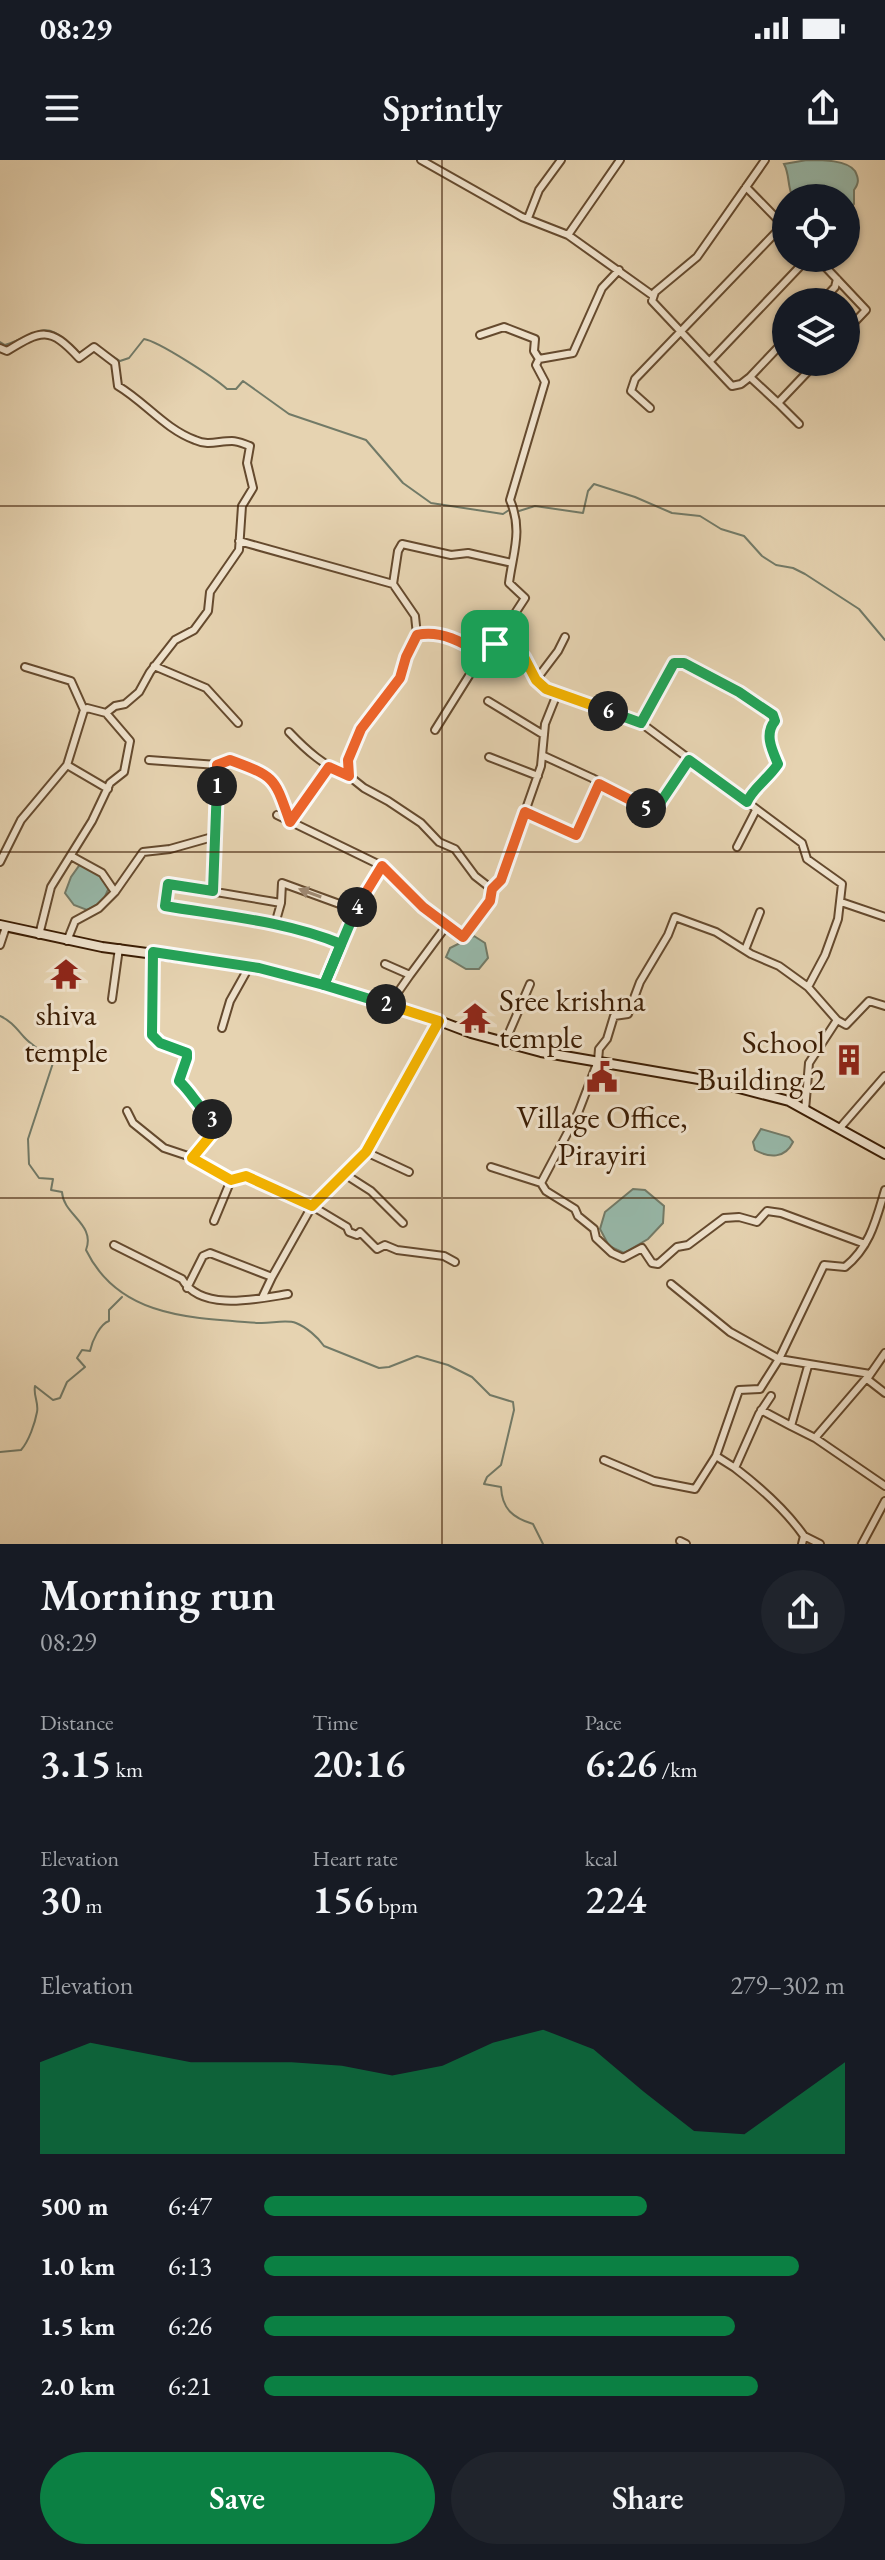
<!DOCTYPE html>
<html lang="en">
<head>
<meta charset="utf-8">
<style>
  :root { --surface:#171b24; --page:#20242c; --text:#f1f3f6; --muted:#9ea1a6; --accent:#0b8043 }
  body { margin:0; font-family:"EB Garamond",serif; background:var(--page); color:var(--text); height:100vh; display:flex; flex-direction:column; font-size:30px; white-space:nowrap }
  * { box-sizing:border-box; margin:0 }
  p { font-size:26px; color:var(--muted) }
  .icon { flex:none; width:44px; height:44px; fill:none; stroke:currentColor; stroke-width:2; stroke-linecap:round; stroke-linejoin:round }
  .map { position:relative; height:1384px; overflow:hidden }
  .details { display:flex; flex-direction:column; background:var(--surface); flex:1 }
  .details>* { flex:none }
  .buttons { position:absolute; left:772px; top:24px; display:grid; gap:16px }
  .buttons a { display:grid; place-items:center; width:88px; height:88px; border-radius:50%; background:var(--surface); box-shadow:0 2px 6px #0004; font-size:40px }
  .pin { position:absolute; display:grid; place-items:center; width:68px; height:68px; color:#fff; margin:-34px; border-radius:16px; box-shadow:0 4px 12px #0006 }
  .km { position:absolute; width:40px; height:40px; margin:-20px; border-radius:50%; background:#222; color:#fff; font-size:22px; line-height:40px; text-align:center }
  .round { display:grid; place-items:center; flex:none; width:84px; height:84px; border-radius:42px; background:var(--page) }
  .overview { display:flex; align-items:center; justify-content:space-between; height:136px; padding:0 40px }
  h1 { font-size:44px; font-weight:600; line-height:60px }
  .metrics { display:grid; grid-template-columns:repeat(3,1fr); gap:12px; height:136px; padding:8px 40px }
  .metrics div { display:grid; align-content:center }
  .metrics b { font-size:40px; font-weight:600 }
  .metrics small { font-size:22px; font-weight:400 }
  .metrics p { font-size:22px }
  .chart { height:224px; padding:16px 40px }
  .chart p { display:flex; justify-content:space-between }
  .chart svg { width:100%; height:144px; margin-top:8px; fill:var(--accent); opacity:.7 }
  .primary-button { display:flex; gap:16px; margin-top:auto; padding:16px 40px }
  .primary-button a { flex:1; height:92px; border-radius:48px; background:var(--accent); color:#fff; font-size:32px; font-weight:600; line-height:92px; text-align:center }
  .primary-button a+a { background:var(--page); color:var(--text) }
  ul { padding:0 40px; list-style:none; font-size:26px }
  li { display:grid; grid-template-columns:128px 96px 1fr; align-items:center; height:60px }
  li i { height:20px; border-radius:10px; background:var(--accent) }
  .status { display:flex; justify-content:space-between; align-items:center; height:56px; padding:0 40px; background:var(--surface); direction:ltr }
  .status svg { height:22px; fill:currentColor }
  header { display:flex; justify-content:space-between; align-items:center; height:104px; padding:0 40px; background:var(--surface); font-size:36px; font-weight:600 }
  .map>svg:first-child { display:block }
</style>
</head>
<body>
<div class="status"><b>08:29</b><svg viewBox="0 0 49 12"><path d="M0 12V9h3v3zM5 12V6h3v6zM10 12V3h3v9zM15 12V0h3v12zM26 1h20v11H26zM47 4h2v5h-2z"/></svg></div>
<header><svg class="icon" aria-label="menu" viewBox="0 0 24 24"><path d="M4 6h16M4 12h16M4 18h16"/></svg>Sprintly<svg class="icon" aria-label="share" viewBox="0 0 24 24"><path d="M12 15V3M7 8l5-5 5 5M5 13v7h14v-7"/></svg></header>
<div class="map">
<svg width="885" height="1384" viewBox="0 0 885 1384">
  <rect width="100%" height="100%" fill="#e6d3b1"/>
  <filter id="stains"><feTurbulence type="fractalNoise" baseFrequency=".0025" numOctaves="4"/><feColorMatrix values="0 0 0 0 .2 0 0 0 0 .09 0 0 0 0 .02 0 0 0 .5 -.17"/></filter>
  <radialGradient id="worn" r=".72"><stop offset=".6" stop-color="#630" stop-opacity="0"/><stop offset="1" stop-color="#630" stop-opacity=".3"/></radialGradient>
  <path fill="#97b8a9" stroke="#727a67" stroke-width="2" d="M807,0C823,0 847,0 855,11C859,19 859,23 854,30V44L846,55V38H793C787,26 790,15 784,4Z
    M81,703L102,709L111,723L103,741L87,750L74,745L65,733L71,717Z
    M474,776L485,783L488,798L479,809H466L446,797L450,788Z
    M761,969L789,977L793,982C785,999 769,998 755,990L753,982Z
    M633,1029L645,1030L664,1046L663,1063L648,1079L624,1093L609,1086L600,1069L605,1052Z"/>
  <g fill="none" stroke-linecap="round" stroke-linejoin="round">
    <path stroke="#727a67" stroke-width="2" d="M0,182L5,185C45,171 44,157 79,193L89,187
      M95,185L120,201L129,198L144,179C158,181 215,218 227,229H236L243,221L289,254L366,280L403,323L431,343L503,354L509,350
      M519,351L535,346L583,353L588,331L594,324L635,337L672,353L700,356L721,369L744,376L762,396L776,405L793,408L805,414L859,449L885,480
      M0,856C11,861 16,868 24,877C33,887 45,892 53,903L28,979L29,1004L39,1018L53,1019L51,1030L62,1032C63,1055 96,1064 86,1090C119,1158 192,1158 259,1163C270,1164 285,1159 296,1163C306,1167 318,1177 324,1186L379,1208L389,1207L417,1196L448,1205L472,1217L490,1235L513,1242L514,1250L501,1305L487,1317L484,1324L501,1327C502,1349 513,1358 533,1364L543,1384
      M0,1292L21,1290C29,1281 35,1263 37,1252C39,1243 33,1235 35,1226L53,1240L60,1238L67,1222L85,1207L77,1198L82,1190L90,1191C92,1181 100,1164 109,1161V1150L122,1137"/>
    <defs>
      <path id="street" d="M421,0L522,57L568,75
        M620,0L568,75L652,135
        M765,0L697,97L655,132L652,141L732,226L741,224L750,217L778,243L817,202
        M746,27L786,68
        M528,58L539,30L561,0
        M817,98L866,150L846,171
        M821,142L835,127L837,119
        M480,175L504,167L535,179L534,191L539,199
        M0,188L7,191C41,170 50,166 79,198L94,187L115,203L118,226C145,242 165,269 195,280C208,286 218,281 232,281C238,281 244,284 250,286L247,303L253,328L242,346L239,390L210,432L208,451L194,470L175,480L150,512L139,532L125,544L115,546L106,553L130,581L124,612L110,623L92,661L51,727L39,775
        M710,201L808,98
        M750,217L786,179
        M778,243L799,264
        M650,248L631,231L635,219L783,65
        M239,381L393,424L415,456L417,475
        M393,424L398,391L402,384L451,395L468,393L512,403
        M495,484L525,438L509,423C513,392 523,371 510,340L545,222L536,205L539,199L573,193L602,128L619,110
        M154,506L206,528L238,563
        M536,520L558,491L565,477
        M488,541L544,575
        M84,550L87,548L106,553
        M641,563L747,642
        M435,570L482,495
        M289,572C307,591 324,606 349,616
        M544,596L592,618L654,652L689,600
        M489,597L538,616
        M149,600L217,605L213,731
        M67,605L108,629
        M217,605L230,600C276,617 274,617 290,662L329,607
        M525,652L576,675L599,624
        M277,655L382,706L356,750
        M737,687L756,650
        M71,696L102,713L115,732
        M0,702L21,660L67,605L84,550L71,521L25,507
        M382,706L423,747L447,765L410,815
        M492,729L501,720L541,606L545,564L557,534
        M841,742L885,757
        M281,743L168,724L165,746C224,756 285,762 341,784
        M275,764L281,743L282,723L356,750L324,825
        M447,765L463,777L490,741L493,730L475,716L455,689L439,682L421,663L388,641L364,628L349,616L348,600L361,569L400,518L413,478C431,465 466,484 482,495L500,483L524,497L536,520L546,529L580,539L641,563L674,503C700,503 751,539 773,555L775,561L771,564L770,584L778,604C769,618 752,629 747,642L802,683L807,699L842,724L838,759L825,795L808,827L779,806L751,794L716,772L675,757L668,775L640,822L628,854L614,856L607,879L599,889L598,901L578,953L541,1023L491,1007
        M67,781L75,761L99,748L115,732L143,692L170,689L216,676
        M0,785L6,767
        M745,790L760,752
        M153,792L152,875L160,883L187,893V898L179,921L193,934L197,946L216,964V969L192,998
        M385,804L410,815L389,845
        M112,839L119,788
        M837,860L846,865L869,841L885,846
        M222,868L230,841L249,807
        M505,882L530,824
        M805,950L809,903L837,860L808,827
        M127,951L133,963L164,988L197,999L231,1020L246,1016L312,1046L347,1067L349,1072L357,1075L360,1072L377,1089L385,1085L397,1090L444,1096L455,1102
        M839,969L885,916
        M366,992L409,1012
        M346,1015L371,1031L403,1063
        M541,1023L546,1031L575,1049L578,1056L594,1069L596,1078L612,1093L623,1098L642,1088L652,1103L658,1104L677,1087L688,1085L724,1058L739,1057L757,1062L767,1051L781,1053L865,1084
        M214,1061L231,1020
        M114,1085L182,1119C201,1152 257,1139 288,1134
        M671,1124L730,1172L779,1199L870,1214L815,1278L791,1266L808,1206
        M187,1128L203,1096L210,1093L272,1117L312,1046L366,992L439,861
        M262,1138L272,1117
        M885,1193L867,1219L885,1233
        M771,1236L759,1254L735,1308C761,1328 785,1349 804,1376L802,1384
        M761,1250L791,1266
        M815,1278L885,1326
        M716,1296L735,1308
        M604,1300L654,1321L695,1329L716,1296L739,1230L760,1229L779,1199L824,1105L845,1107C870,1087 876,1060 885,1030
        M804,1376L820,1384
        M680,1381L686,1384
        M862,1384L885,1341"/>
      <path id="secondary" d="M0,765L102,787L259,808L297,817L421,854L471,873L541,892L716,922L789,941L885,994"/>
    </defs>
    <use href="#street" stroke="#654a2e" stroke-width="10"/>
    <use href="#secondary" stroke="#3a1c03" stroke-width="12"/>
    <use href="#street" stroke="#efe2cc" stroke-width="6"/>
    <use href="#secondary" stroke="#efe2cc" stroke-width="8"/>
  </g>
  <defs><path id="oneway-solid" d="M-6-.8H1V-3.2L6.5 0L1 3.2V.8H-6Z" transform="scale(2)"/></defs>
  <use fill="#9e8972" href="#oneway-solid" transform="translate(310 733) rotate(-160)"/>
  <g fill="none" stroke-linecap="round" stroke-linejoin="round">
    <defs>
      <path id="split-1" d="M217,626V605L230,600C276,617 274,617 290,662L329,607L349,616L348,600L361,569L400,518L406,497L417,475C441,470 463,482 482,495L495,484"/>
      <path id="split-2" d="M217,626L213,731L168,724L165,746C224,756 285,761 341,784L324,825L386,844"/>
      <path id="split-3" d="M212,959L216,964V969L192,998L231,1020L246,1016L312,1046L366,992L439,861L386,844"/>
      <path id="split-4" d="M212,959C198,947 192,933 179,921L187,898V893L160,883L152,875L153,792L259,808L324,825L357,747"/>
      <path id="split-5" d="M357,747L382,706L423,747L463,777L490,741L492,729L501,720L525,652L576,675L599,624L646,648"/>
      <path id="split-6" d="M608,551L641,563L674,503H684L739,532L773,555L775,561C764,574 772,590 778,604C769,618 752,629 747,642L689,600L654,652L646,648"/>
      <path id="split-7" d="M495,484L500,483L524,497L536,520L546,529L608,551"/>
    </defs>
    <use href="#split-1" stroke="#fff" stroke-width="16"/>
    <use href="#split-2" stroke="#fff" stroke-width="16"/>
    <use href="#split-3" stroke="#fff" stroke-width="16"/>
    <use href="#split-4" stroke="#fff" stroke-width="16"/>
    <use href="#split-5" stroke="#fff" stroke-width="16"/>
    <use href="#split-6" stroke="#fff" stroke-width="16"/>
    <use href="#split-7" stroke="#fff" stroke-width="16"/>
    <use href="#split-1" stroke="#f0652b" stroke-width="10"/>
    <use href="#split-2" stroke="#22a559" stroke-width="10"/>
    <use href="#split-3" stroke="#f5b400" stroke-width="10"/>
    <use href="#split-4" stroke="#22a559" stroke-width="10"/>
    <use href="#split-5" stroke="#f0652b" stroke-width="10"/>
    <use href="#split-6" stroke="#22a559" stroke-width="10"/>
    <use href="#split-7" stroke="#f5b400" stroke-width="10"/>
  </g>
  <path fill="none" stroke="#3a1c03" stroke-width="2" stroke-opacity="0.55" d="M442,0V1384M0,346H885M0,692H885M0,1038H885"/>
  <defs>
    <symbol id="temple-bare" viewBox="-9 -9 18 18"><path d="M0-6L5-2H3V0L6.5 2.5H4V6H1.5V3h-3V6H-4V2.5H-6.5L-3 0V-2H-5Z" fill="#8f2418" stroke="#efe2cc" stroke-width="2.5" paint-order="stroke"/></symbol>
    <symbol id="building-bare" viewBox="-9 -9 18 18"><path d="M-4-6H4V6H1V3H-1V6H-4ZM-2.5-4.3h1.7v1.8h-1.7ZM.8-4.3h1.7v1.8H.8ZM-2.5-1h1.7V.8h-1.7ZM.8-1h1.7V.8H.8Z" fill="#8f2418" stroke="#efe2cc" stroke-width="2.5" paint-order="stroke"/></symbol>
    <symbol id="civic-bare" viewBox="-9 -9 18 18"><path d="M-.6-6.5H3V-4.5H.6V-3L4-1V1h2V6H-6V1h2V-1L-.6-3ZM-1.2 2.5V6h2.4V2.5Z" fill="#8f2418" stroke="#efe2cc" stroke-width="2.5" paint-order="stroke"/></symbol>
  </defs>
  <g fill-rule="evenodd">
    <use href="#temple-bare" x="44" y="792" width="44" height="44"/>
    <use href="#temple-bare" x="453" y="836" width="44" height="44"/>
    <use href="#building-bare" x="827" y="878" width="44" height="44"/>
    <use href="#civic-bare" x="580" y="895" width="44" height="44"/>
  </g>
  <g text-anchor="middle" stroke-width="6" stroke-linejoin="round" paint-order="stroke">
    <g font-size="32" fill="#3a1c03" stroke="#efe2cc">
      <text x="499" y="851" text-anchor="start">Sree krishna<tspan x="499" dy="37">temple</tspan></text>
      <text x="66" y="865">shiva<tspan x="66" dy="37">temple</tspan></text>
      <text x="825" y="893" text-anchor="end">School<tspan x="825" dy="37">Building 2</tspan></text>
      <text x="602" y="968">Village Office,<tspan x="602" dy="37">Pirayiri</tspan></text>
    </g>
  </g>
  <rect width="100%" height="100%" filter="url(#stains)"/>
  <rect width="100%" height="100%" fill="url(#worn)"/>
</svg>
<div class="buttons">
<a><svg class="icon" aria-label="locate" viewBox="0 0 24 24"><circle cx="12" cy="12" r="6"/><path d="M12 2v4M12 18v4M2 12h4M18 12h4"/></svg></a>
<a><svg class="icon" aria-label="layers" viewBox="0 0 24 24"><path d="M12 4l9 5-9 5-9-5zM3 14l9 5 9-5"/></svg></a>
</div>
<div class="pin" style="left:495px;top:484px;background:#1e9e55"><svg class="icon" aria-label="arrive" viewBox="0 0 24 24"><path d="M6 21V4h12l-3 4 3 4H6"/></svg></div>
<b class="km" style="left:217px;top:626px">1</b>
<b class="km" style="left:386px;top:844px">2</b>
<b class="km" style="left:212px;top:959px">3</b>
<b class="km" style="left:357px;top:747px">4</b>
<b class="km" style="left:646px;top:648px">5</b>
<b class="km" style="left:608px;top:551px">6</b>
</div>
<section class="details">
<div class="overview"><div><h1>Morning run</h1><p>08:29</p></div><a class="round"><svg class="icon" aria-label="share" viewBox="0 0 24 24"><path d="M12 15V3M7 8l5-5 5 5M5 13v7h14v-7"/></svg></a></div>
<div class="metrics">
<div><p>Distance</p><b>3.15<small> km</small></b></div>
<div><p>Time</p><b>20:16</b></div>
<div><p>Pace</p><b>6:26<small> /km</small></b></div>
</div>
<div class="metrics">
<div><p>Elevation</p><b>30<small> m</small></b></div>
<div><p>Heart rate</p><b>156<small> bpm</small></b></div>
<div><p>kcal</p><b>224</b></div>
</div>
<div class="chart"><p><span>Elevation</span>279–302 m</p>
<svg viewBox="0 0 160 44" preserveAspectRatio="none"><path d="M0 44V16L10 10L20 13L30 16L40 16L50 16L60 17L70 20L80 17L90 10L100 6L110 12L120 25L130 37L140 38L150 27L160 16V44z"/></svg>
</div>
<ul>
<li><b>500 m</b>6:47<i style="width:66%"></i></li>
<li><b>1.0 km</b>6:13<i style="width:92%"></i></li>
<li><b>1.5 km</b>6:26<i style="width:81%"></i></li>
<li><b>2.0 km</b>6:21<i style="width:85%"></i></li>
</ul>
<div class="primary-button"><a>Save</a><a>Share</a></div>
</section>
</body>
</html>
